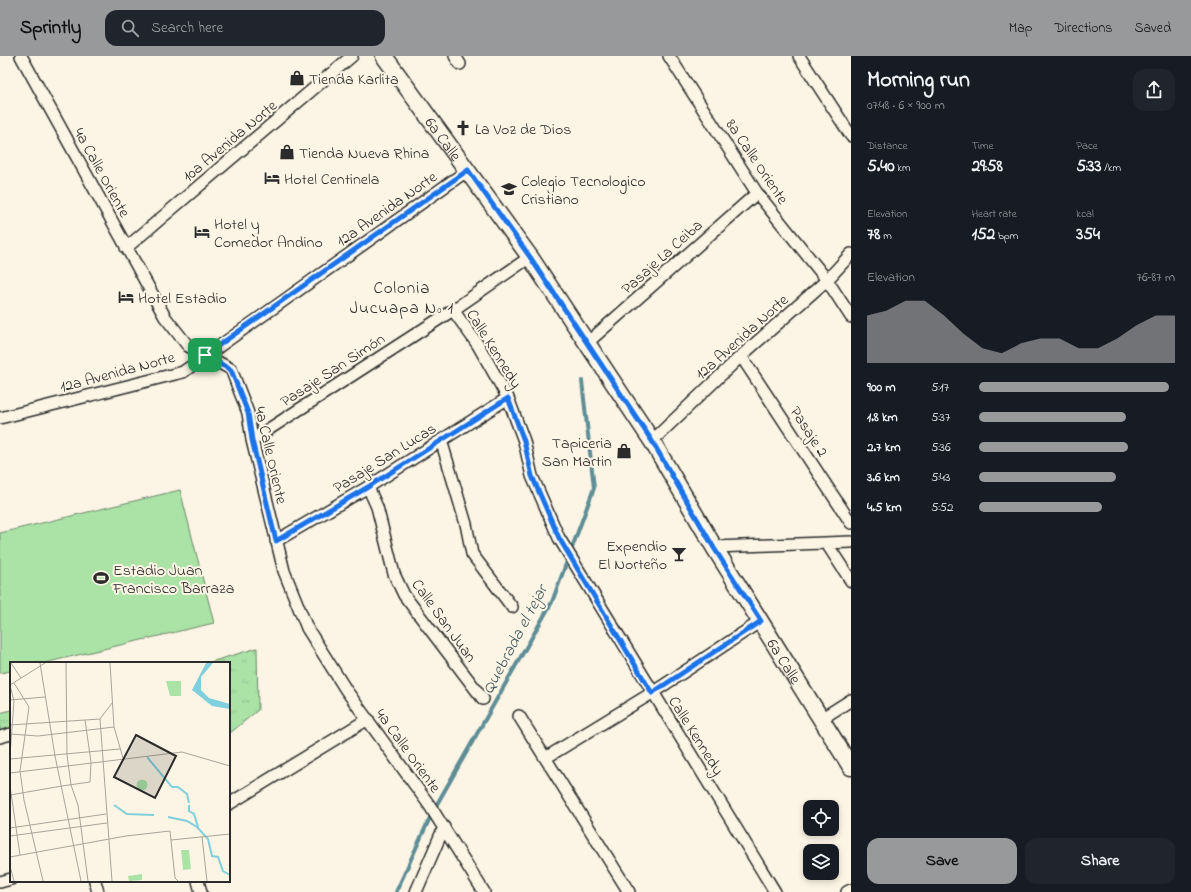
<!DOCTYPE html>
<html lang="en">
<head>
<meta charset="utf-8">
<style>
  :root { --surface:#171b24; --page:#20242c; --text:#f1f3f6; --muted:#9ea1a6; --accent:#98999b }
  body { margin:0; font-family:"Indie Flower",sans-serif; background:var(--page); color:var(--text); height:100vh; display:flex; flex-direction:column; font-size:15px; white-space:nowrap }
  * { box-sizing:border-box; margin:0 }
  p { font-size:13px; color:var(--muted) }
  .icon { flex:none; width:22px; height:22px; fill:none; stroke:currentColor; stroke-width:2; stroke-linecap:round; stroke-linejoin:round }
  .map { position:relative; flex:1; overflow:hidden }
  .panel { display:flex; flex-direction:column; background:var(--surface); width:340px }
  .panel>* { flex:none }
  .tools { position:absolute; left:803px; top:744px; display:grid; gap:8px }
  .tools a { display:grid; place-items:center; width:36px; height:36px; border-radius:8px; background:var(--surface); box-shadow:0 2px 6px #0003; font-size:20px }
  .pin { position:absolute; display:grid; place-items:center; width:34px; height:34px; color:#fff; margin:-17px; border-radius:8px; box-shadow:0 2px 6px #0006 }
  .round { display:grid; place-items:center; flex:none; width:42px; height:42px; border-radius:12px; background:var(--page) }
  .head { display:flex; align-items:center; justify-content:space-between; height:68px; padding:0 16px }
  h1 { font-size:22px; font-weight:700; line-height:30px }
  .figures { display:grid; grid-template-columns:repeat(3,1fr); gap:6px; height:68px; padding:4px 16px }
  .figures div { display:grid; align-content:center }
  .figures b { font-size:17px; font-weight:700 }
  .figures small { font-size:11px; font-weight:400 }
  .figures p { font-size:11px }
  .chart { height:112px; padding:8px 16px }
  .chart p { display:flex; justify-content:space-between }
  .chart svg { width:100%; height:72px; margin-top:4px; fill:var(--accent); opacity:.7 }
  .primary-button { display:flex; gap:8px; margin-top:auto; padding:8px 16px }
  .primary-button a { flex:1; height:46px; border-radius:12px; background:var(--accent); color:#111; font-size:16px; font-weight:700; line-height:46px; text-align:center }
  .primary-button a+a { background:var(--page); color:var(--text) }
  ul { padding:0 16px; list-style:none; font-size:13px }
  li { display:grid; grid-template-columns:64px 48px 1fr; align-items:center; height:30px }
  li i { height:10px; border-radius:5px; background:var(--accent) }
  header { display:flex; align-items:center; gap:24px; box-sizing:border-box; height:56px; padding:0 20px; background:var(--accent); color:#111 }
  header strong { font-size:19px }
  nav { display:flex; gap:22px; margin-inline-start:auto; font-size:14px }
  .search { width:280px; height:36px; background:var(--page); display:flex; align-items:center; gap:10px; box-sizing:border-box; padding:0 14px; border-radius:12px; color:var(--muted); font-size:15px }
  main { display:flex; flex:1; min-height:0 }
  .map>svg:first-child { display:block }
</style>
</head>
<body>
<header>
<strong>Sprintly</strong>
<div class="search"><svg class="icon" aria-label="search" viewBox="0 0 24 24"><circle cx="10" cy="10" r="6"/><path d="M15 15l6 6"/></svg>Search here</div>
<nav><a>Map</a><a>Directions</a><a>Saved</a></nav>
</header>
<main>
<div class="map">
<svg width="851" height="836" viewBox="0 0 851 836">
  <defs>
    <pattern id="grass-tufts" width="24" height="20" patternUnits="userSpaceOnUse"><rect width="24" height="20" fill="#abe3a7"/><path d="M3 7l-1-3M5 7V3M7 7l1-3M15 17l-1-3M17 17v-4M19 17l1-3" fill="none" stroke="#93c390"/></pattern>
  </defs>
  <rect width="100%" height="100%" fill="#fcf5e5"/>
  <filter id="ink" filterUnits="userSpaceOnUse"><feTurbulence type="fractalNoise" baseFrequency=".025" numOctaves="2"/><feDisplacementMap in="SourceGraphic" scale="8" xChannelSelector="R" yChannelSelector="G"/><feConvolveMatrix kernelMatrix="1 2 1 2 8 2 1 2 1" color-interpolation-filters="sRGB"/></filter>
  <g filter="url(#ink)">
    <path fill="url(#grass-tufts)" stroke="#6b8769" d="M257,592L258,654L229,678V607H207Z
      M11,654V673L0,675V657Z"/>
    <path fill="#abe3a7" stroke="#6b8769" d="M180,434L214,567L44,607H11V615L0,617V477Z"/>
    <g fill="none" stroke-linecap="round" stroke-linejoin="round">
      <path stroke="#5e8d96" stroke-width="4" d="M396,836L433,755L552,546L594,432L582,325"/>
      <defs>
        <path id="street" d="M21,0L165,261L188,290L231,313L248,357L252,384L284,515L307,572L346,634L430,750L484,836
          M455,0L460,8
          M669,0L757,137L827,224L851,261
          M799,0L851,80
          M126,192L352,0
          M453,254L478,289L508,342L524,385L532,420L559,482L775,836
          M586,288L757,137
          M741,300L851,467
          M0,362L183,316L468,114
          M252,384L453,254L530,201
          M441,384L466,468L472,498L512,551
          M652,385L741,300L827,224L851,198
          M368,431L377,451L394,518L404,539L483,643
          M276,485L368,431L508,342
          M827,488L851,525
          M714,491L851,486
          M519,660L629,836
          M821,663L851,644
          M0,681L11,678
          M547,701L652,637L761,565
          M229,748L368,663
          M95,825L98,836
          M198,825L201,836
          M0,826L11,823
          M416,836L444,771
          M847,836L851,834"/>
        <g id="secondary">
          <path id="s1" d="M384,0L530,201L652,385L714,491L851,711"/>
        </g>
      </defs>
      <use href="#street" stroke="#2b2b2b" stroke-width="14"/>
      <use href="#secondary" stroke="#2b2b2b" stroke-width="19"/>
      <use href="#street" stroke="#fcf5e5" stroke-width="11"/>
      <use href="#secondary" stroke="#fcf5e5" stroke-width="16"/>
    </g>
  </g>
  <g fill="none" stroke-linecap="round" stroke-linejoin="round" filter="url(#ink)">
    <defs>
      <path id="route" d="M468,114L530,201L652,385L714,492L761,565L652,637L559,482L532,420L524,385L508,342L368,431L276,485L252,384L248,357L231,314L205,299Z"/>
    </defs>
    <use href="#route" stroke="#fff" stroke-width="8"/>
    <use href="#route" stroke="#1a73e8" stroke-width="5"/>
  </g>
  <defs>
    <symbol id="shop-bare" viewBox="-9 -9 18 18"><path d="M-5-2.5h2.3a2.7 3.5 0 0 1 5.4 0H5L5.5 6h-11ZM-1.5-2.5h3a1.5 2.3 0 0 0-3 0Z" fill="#2b2b2b" stroke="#fcf5e5" stroke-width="2.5" paint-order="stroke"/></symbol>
    <symbol id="church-bare" viewBox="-9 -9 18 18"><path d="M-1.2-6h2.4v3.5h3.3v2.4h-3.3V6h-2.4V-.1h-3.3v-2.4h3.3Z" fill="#2b2b2b" stroke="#fcf5e5" stroke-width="2.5" paint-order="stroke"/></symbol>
    <symbol id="hotel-bare" viewBox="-9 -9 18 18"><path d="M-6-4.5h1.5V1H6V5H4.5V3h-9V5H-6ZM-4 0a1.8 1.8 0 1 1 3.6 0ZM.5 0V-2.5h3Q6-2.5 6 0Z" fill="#2b2b2b" stroke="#fcf5e5" stroke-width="2.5" paint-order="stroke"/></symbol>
    <symbol id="school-bare" viewBox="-9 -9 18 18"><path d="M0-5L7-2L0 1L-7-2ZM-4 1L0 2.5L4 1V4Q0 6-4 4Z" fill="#2b2b2b" stroke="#fcf5e5" stroke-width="2.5" paint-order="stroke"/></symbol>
    <symbol id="bar-bare" viewBox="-9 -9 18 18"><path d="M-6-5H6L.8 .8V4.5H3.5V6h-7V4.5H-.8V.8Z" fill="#2b2b2b" stroke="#fcf5e5" stroke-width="2.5" paint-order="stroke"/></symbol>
    <symbol id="stadium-bare" viewBox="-9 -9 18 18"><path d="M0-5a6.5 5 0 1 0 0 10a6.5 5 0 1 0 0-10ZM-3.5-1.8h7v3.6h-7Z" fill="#2b2b2b" stroke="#fcf5e5" stroke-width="2.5" paint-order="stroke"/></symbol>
  </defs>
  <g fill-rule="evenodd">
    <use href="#shop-bare" x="286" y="11" width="22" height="22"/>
    <use href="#church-bare" x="452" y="61" width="22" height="22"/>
    <use href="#shop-bare" x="276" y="85" width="22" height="22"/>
    <use href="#hotel-bare" x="261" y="111" width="22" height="22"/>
    <use href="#school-bare" x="498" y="122" width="22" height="22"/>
    <use href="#hotel-bare" x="191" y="165" width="22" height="22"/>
    <use href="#hotel-bare" x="115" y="230" width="22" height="22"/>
    <use href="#shop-bare" x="613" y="384" width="22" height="22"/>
    <use href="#bar-bare" x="668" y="487" width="22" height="22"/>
    <use href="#stadium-bare" x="90" y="511" width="22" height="22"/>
  </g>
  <g text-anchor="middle" stroke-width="4" stroke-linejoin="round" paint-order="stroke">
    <g font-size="16" fill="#2b2b2b" stroke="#fcf5e5" text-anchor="start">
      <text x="309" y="28">Tienda Karlita</text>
      <text x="475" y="78">La Voz de Dios</text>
      <text x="299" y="102">Tienda Nueva Rhina</text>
      <text x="284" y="128">Hotel Centinela</text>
      <text x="521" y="130">Colegio Tecnologico<tspan x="521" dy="18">Cristiano</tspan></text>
      <text x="214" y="173">Hotel y<tspan x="214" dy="18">Comedor Andino</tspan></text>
      <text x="138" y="247">Hotel Estadio</text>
      <text x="612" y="392" text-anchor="end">Tapiceria<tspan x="612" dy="18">San Martin</tspan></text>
      <text x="667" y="495" text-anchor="end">Expendio<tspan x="667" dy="18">El Norteño</tspan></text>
      <text x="113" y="519">Estadio Juan<tspan x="113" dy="18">Francisco Barraza</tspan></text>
    </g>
    <g font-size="16" fill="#2b2b2b" stroke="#fcf5e5">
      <text dy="6" stroke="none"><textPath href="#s1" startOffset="102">6a Calle</textPath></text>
      <text transform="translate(229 84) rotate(-40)" y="6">10a Avenida Norte</text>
      <text transform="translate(758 105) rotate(56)" y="6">8a Calle Oriente</text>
      <text transform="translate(103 116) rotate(61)" y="6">4a Calle Oriente</text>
      <text transform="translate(386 152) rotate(-35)" y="6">12a Avenida Norte</text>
      <text transform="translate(661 200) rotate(-42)" y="6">Pasaje La Ceiba</text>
      <text transform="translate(741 280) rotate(-42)" y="6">12a Avenida Norte</text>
      <text transform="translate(495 292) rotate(58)" y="6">Calle Kennedy</text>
      <text transform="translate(332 313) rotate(-33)" y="6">Pasaje San Simón</text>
      <text transform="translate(117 315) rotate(-15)" y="6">12a Avenida Norte</text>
      <text transform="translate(810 375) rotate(57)" y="6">Pasaje 2</text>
      <text transform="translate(272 399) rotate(77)" y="6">4a Calle Oriente</text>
      <text transform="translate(384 401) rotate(-32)" y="6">Pasaje San Lucas</text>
      <text transform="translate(445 564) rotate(54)" y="6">Calle San Juan</text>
      <text dy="6" stroke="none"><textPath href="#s1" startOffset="726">6a Calle</textPath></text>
      <text transform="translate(697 679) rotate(58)" y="6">Calle Kennedy</text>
      <text transform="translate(409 694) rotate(54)" y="6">4a Calle Oriente</text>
    </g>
    <g font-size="17" letter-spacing="1" fill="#2b2b2b" stroke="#fcf5e5">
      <text x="402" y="237">Colonia<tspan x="402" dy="20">Jucuapa Nº 1</tspan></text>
    </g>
    <g font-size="17" font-style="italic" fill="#445c60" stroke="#fcf5e5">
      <text transform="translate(514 583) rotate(-62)" y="6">Quebrada el tejar</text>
    </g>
  </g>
  <g transform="translate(10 606)">
    <rect width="220" height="220" fill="#fcf5e5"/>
    <path d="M156,19H171V34H160ZM171,188H179L181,207L173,208ZM132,212V218L119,219L118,214Z" fill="#abe3a7"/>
    <path d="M126.5 123a5.5 5.5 0 1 1 11 0a5.5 5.5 0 1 1-11 0Z" fill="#abe3a7"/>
    <path d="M196,1H203L191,15V28L199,36L220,42V47L202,44L182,28Z" fill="#80cfdd"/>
    <path fill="none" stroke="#80cfdd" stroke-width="2" d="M137,95L162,125H168L177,132L179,141M104,143L117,152L144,153M179,143V149L184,152L188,165M158,155L177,159L187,165L198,177L202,194L208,195L213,209L220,213"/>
    <path fill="none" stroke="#a8a49b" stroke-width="1" d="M1,1L11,16M30,1L45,94L71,219M56,1L57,93L61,123L68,143L78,219M100,1L104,65L113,96M4,21L19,45L10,109L14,138L33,219M0,23L35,1M0,38L35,35M90,57L102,219M90,57L102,41M0,63L90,57M0,72L28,74L104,65M0,93L4,39L0,23M0,97L110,87M0,111L172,90L220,104M0,124L10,193M52,124L80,120L81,100L75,58M0,133L52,124M0,166L96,152M0,174L97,161M192,175L197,219M161,178L220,172M0,195L116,174L160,169L165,216L168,219M0,204L4,219"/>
    <path fill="#2b2b2b" fill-opacity="0.15" stroke="#2b2b2b" stroke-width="2" d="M126,73L166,94L145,136L104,115Z"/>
    <rect width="220" height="220" fill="none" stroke="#2b2b2b" stroke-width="2"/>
  </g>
</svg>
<div class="tools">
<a><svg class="icon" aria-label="locate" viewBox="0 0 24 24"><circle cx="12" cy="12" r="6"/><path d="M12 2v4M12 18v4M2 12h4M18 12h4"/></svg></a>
<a><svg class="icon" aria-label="layers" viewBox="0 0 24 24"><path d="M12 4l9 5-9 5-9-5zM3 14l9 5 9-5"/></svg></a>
</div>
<div class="pin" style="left:205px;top:299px;background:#1e9e55"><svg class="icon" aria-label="arrive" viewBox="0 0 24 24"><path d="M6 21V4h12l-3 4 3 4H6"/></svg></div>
</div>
<section class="panel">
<div class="head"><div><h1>Morning run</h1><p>07:48 · 6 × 900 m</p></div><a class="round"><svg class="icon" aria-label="share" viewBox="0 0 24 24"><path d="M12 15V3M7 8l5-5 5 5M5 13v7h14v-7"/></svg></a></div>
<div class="figures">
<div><p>Distance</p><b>5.40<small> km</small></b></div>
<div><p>Time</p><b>29:58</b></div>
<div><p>Pace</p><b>5:33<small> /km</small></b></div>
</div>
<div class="figures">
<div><p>Elevation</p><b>78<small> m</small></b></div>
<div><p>Heart rate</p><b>152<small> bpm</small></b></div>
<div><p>kcal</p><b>354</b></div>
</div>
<div class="chart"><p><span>Elevation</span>76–87 m</p>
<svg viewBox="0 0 160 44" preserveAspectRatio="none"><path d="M0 44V15L10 12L20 6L30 6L40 15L50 26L60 35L70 38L80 32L90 29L100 29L110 35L120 35L130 29L140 21L150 15L160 15V44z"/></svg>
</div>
<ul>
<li><b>900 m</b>5:17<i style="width:97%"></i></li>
<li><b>1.8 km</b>5:37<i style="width:75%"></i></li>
<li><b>2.7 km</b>5:36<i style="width:76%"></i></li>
<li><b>3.6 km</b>5:43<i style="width:70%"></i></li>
<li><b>4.5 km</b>5:52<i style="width:63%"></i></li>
</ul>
<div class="primary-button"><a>Save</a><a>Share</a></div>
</section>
</main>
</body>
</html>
